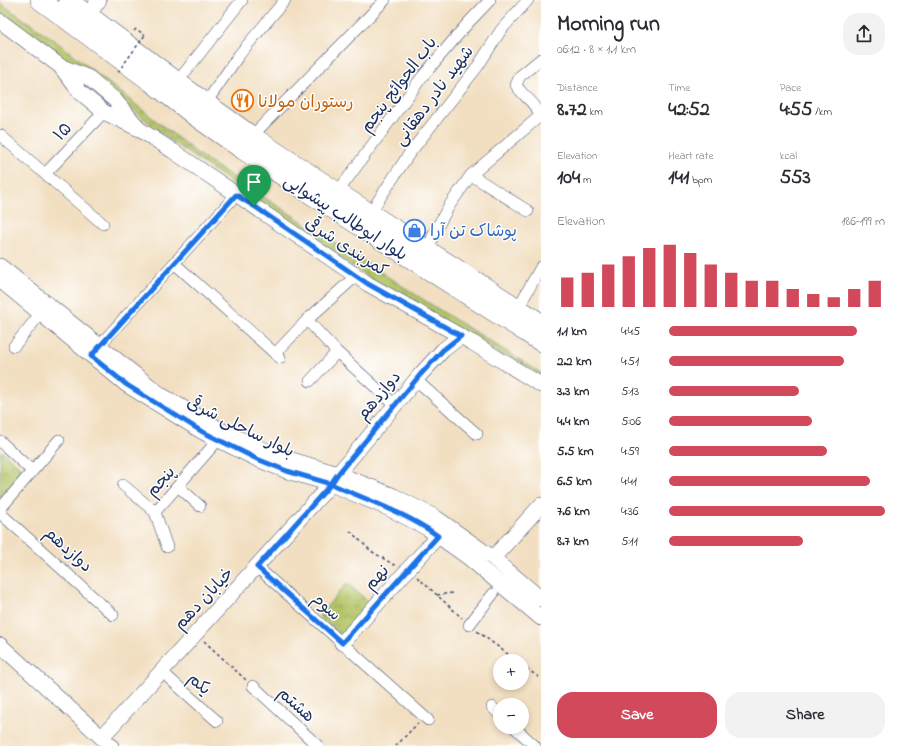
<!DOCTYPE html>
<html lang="en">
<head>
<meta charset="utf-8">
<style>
  :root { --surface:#fff; --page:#f2f2f3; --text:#2b2b33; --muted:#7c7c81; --accent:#d1495b }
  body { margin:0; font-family:"Indie Flower","Playpen Sans Arabic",sans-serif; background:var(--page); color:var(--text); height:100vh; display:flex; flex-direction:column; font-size:15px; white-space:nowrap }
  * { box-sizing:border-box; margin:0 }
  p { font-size:13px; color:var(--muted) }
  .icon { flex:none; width:22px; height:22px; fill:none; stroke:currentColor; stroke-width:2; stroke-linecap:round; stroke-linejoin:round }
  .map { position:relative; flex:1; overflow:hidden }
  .details { display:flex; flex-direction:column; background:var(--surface); width:360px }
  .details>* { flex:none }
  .tools { position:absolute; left:493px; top:654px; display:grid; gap:8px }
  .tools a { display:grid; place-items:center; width:36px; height:36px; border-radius:50%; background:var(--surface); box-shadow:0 2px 6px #0003; font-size:20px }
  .pin { position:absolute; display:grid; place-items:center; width:34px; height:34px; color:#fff; margin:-41px -17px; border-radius:50% 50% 50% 0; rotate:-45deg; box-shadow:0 0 4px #0007 }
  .pin .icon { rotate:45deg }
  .round { display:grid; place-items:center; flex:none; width:42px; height:42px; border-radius:16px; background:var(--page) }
  .overview { display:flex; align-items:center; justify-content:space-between; height:68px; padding:0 16px }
  h1 { font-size:22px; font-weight:700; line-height:30px }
  .figures { display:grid; grid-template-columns:repeat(3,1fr); gap:6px; height:68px; padding:4px 16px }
  .figures div { display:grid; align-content:center }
  .figures b { font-size:20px; font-weight:700 }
  .figures small { font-size:11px; font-weight:400 }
  .figures p { font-size:11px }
  .chart { height:112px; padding:8px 16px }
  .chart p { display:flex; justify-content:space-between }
  .chart svg { width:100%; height:72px; margin-top:4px; stroke:var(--accent); stroke-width:6 }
  .action { display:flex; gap:8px; margin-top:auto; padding:8px 16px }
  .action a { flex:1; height:46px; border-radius:16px; background:var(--accent); color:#fff; font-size:16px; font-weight:700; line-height:46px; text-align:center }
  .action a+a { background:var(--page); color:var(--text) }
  ul { padding:0 16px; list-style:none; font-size:13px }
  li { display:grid; grid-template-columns:64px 48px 1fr; align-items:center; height:30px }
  li i { height:10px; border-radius:5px; background:var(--accent) }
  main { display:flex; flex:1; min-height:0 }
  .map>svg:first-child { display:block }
</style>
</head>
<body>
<main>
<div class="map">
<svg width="541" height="746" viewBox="0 0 541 746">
  <defs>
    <pattern id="park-crowns" width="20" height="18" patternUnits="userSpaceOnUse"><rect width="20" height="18" fill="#b4c568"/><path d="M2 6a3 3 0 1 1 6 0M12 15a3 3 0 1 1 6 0" fill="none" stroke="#92a059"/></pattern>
  </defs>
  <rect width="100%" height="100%" fill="#fff"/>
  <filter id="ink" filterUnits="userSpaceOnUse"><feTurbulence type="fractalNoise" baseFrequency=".025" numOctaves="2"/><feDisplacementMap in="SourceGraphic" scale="8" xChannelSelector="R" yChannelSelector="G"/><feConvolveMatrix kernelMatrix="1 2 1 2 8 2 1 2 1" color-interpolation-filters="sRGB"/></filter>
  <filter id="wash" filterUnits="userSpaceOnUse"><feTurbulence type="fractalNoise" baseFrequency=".012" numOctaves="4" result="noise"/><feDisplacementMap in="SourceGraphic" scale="16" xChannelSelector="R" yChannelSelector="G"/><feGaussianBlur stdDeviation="0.9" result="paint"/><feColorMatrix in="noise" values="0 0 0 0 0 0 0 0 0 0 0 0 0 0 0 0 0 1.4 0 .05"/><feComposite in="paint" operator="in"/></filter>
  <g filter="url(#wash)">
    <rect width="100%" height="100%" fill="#f2dfc1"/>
    <path fill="url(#park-crowns)" stroke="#687a63" d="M0,3L53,39L203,158L438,309L541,373V377L372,280L174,143L100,83L23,31L0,12Z
      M0,452H3L21,468L22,475L0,499Z
      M347,583L372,605L348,634L339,633L319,616Z"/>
  </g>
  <g filter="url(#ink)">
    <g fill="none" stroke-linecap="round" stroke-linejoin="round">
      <defs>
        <path id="street" d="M178,81L242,0
          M206,103L239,55L285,0
          M0,135L103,224
          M252,136L385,0
          M45,174L104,112
          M471,175L528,211
          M337,193L422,77L468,23L490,0
          M370,213L409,154L478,66L501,30L528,0
          M428,251L434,233L449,206L471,175L540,116C536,102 523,97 516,85L520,76L541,59
          M174,263L280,358
          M518,308L541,267
          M307,320L337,352L395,405
          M14,346L41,313
          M99,346L236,195
          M275,354L307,320L356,276
          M416,380L477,434
          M310,381L337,352
          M0,441L32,471
          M123,485L155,512L218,440
          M178,486L200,506
          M0,509L59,440
          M155,512L167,547
          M0,513L113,615
          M257,567L428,720
          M469,625L493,594
          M161,671L217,721
          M253,686L318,746
          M492,707L500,715
          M514,727L535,746"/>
        <path id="secondary" d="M88,15L99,0
          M0,21L60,66L80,92L104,112L139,129L173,151L368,284L473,343L541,385
          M60,66L89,78L115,100L136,125
          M0,266L132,372L161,395L226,433L279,456L338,474L394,496L435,517L493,558L541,599
          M0,280L127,385L201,431L257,459L287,471L331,484L390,509L427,528L469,558L541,618
          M493,558L541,505
          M342,643L438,536
          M0,645L111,746
          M102,737L331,484L337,475L420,375L443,350L461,336"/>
        <path id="highway" d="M40,0L151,82L196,117L243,150L333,209L541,342
          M68,0L206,103L252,136L342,195L541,323"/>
      </defs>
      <use href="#street" stroke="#3b496d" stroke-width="12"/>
      <use href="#secondary" stroke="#3b496d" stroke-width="16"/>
      <use href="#highway" stroke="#3b496d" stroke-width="20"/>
      <path stroke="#3b496d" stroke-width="1.5" stroke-dasharray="3 3" stroke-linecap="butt" d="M134,31L136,29L145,35
        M350,531L371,551L396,566
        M417,577L437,595
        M452,593L437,595L462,618
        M477,631L517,661
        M204,641L246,680
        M522,665L541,679
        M396,746L418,723"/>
      <use href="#street" stroke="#fff" stroke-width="11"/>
      <use href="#secondary" stroke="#fff" stroke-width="15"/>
      <use href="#highway" stroke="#fff" stroke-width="19"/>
      <path stroke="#3b496d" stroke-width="1.5" stroke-dasharray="3 3" stroke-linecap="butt" d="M118,72L145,35"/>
    </g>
  </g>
  <g fill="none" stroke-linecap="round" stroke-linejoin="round" filter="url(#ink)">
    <defs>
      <path id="route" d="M254,206L236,195L91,356L127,385L201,431L257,459L287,471L331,484L257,567L342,643L438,536C406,513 367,500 331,484L337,475L420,375L443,350L461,336L368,284L254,206"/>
    </defs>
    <use href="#route" stroke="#fff" stroke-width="8"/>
    <use href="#route" stroke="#1a73e8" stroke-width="5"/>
  </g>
  <defs>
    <symbol id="restaurant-ring" viewBox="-11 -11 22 22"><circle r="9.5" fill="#fff" stroke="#e8710a" stroke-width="1.5"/><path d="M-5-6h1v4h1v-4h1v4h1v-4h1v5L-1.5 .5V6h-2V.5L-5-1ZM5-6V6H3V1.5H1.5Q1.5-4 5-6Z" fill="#e8710a"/></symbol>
    <symbol id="shop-ring" viewBox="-11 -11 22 22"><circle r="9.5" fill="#fff" stroke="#3f7fe0" stroke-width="1.5"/><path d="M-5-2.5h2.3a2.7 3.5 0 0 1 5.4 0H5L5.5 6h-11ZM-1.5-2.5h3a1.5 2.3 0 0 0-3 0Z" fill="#3f7fe0"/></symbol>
  </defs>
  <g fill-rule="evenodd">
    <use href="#restaurant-ring" x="230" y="88" width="25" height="25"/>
    <use href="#shop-ring" x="402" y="218" width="25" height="25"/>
  </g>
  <g text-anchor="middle" stroke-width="3" stroke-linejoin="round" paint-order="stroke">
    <g font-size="17" fill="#1b2f5e" stroke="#fff">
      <text transform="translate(398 84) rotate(-53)" y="6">باب الحوائج پنجم</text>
      <text transform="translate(433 95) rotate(-53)" y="6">شهید نادر دهقانی</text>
      <text transform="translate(62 131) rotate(-46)" y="6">۱۵</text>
      <text transform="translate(346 217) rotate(33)" y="6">بلوار ابوطالب پیشوایی</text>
      <text transform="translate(347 246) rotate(33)" y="6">کمربندی شرقی</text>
      <text transform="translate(378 395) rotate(-50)" y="6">دوازدهم</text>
      <text transform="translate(241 426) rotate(26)" y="6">بلوار ساحلی شرقی</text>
      <text transform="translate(160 481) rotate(-49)" y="6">پنجم</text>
      <text transform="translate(69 549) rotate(42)" y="6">دوازدهم</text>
      <text transform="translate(376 577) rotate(-48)" y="6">نهم</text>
      <text transform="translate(203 598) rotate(-47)" y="6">خیابان دهم</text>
      <text transform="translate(327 606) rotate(42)" y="6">سوم</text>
      <text transform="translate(200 683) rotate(42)" y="6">یکم</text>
      <text transform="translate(297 704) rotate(42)" y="6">هشتم</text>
    </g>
    <g font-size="17" fill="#c56008" stroke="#fff" text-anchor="start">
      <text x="258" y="107">رستوران مولانا</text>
    </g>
    <g font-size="17" fill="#366cbe" stroke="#fff" text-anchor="start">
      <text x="430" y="236">پوشاک تن آرا</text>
    </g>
  </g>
</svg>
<div class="tools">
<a>+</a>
<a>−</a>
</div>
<div class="pin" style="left:254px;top:206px;background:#1e9e55"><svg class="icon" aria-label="arrive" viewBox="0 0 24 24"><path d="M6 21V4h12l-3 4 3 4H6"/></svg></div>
</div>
<section class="details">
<div class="overview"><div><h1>Morning run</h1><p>06:12 · 8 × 1.1 km</p></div><a class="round"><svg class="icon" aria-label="share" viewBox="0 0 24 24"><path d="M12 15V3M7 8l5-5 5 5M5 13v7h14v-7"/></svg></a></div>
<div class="figures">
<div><p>Distance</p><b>8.72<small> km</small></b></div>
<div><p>Time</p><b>42:52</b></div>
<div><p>Pace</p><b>4:55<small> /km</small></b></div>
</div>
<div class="figures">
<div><p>Elevation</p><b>104<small> m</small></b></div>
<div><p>Heart rate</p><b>141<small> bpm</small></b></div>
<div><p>kcal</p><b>553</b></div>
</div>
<div class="chart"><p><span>Elevation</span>186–199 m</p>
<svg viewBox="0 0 160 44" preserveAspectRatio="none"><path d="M5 44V26M15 44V23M25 44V18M35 44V13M45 44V8M55 44V6M65 44V11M75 44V18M85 44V23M95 44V28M105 44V28M115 44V33M125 44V36M135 44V38M145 44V33M155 44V28"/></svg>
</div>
<ul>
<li><b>1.1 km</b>4:45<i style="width:87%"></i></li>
<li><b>2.2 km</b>4:51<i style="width:81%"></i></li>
<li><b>3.3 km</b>5:13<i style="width:60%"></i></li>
<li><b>4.4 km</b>5:06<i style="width:66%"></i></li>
<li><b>5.5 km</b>4:59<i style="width:73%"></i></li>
<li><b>6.5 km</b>4:41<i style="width:93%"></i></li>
<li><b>7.6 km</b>4:36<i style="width:100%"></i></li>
<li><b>8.7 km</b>5:11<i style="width:62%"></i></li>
</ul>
<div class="action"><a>Save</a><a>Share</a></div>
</section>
</main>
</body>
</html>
